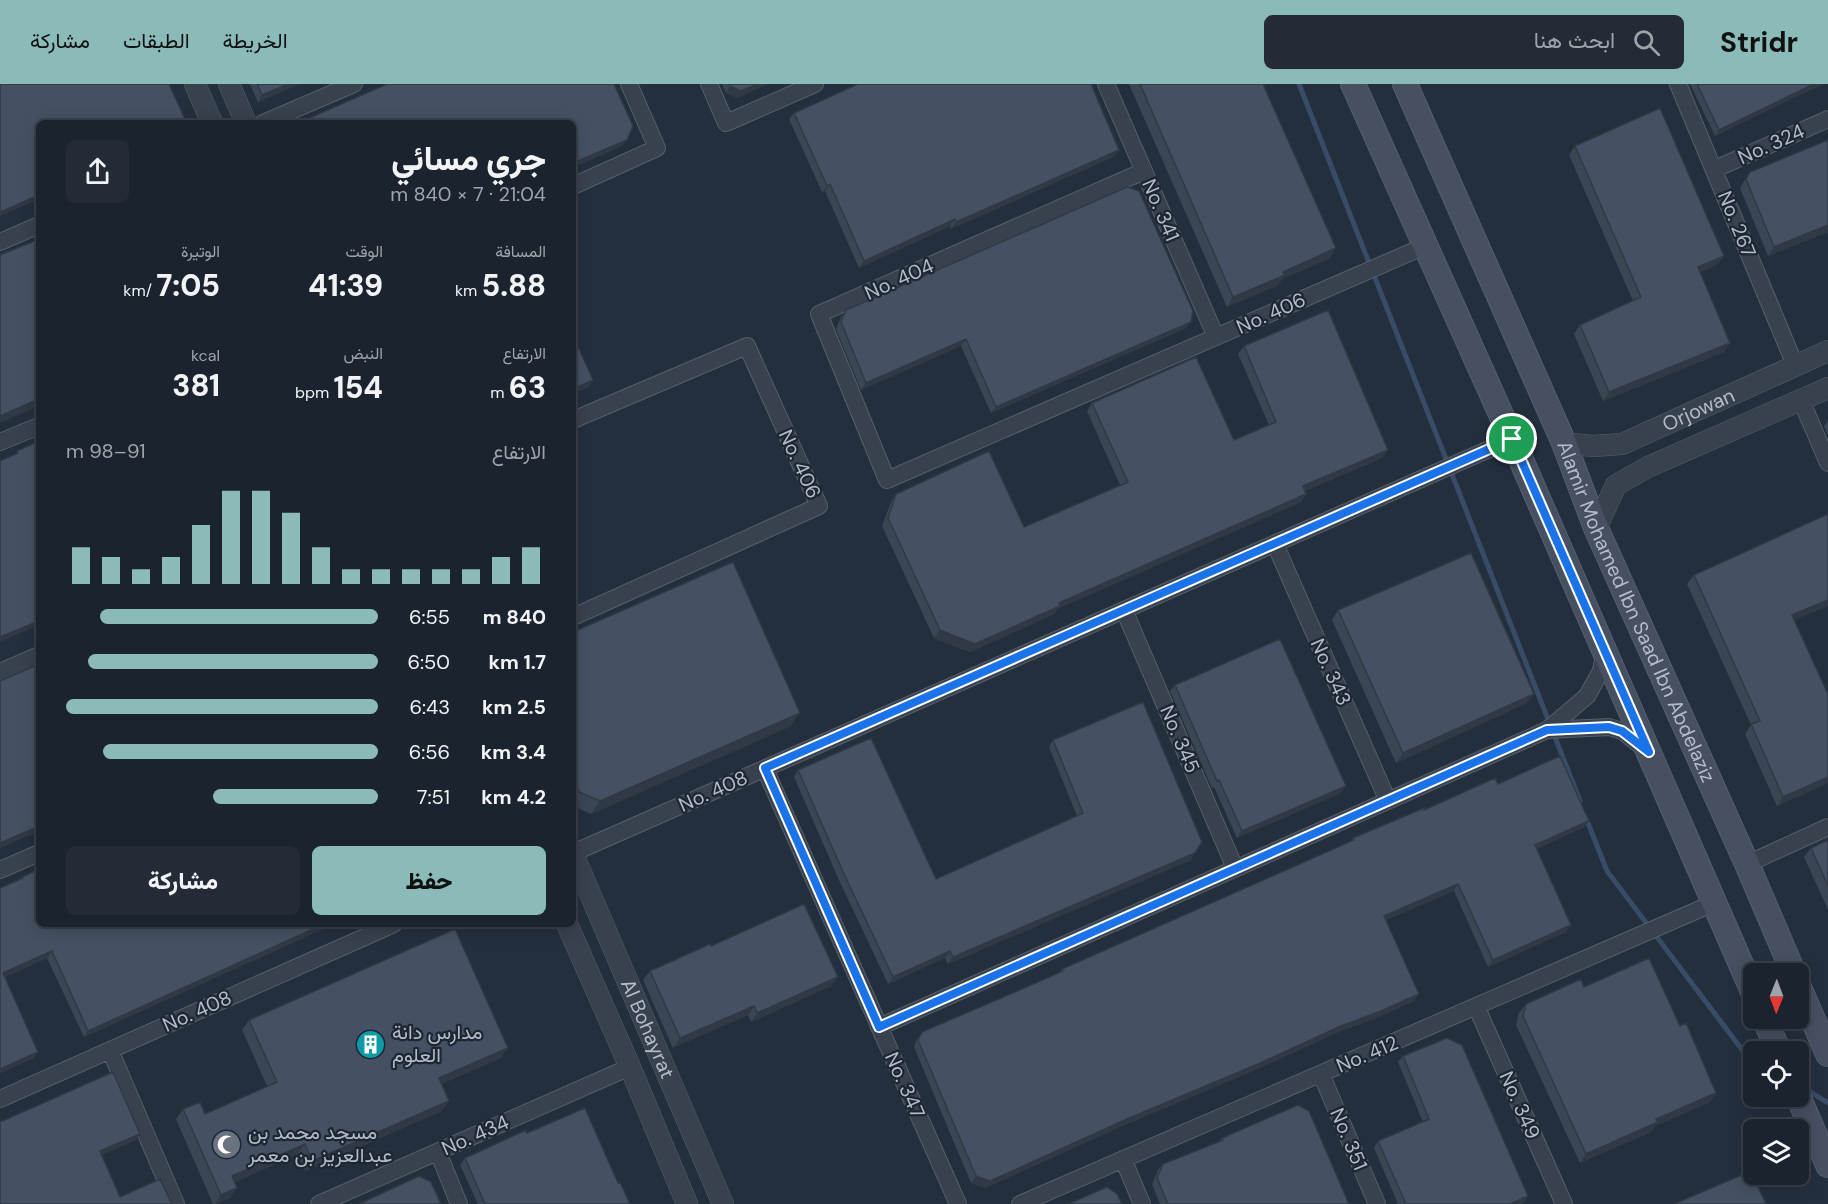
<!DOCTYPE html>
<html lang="ar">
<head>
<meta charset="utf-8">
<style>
  :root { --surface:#1b232e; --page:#242b36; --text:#f1f3f6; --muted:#a0a4aa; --line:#39404a; --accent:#8bbbb9 }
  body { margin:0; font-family:"DM Sans",Vazirmatn,sans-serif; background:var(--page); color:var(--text); direction:rtl; height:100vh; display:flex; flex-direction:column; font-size:22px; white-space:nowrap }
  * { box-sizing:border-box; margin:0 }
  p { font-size:20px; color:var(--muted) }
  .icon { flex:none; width:33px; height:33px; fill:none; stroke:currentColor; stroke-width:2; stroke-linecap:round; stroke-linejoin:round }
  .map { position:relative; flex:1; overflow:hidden; direction:ltr }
  .drawer { position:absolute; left:36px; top:36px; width:540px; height:807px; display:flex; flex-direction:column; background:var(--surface); border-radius:9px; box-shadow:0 3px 15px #0003,0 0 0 2px var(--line); direction:rtl }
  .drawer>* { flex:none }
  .needle { width:39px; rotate:181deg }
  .tools { position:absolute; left:1743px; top:879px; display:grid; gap:12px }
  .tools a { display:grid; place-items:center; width:66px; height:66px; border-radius:9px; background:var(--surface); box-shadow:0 3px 15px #0003,0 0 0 2px var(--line); font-size:30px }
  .pin { position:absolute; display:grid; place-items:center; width:51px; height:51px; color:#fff; margin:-26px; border:3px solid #fff; border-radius:50%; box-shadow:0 2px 6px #0007 }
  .round { display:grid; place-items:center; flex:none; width:63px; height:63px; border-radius:9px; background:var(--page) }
  .head { display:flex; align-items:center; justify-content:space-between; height:102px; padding:0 30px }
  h1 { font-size:33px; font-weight:800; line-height:45px }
  .figures { display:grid; grid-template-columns:repeat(3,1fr); gap:9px; height:102px; padding:6px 30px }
  .figures div { display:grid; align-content:center }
  .figures b { font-size:30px; font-weight:800 }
  .figures small { font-size:16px; font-weight:400 }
  .figures p { font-size:16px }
  .chart { height:168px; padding:12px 30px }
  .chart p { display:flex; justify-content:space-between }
  .chart svg { width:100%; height:108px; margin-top:6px; stroke:var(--accent); stroke-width:6 }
  .cta { display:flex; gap:12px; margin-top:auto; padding:12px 30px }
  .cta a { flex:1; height:69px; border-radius:9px; background:var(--accent); color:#111; font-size:24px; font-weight:800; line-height:69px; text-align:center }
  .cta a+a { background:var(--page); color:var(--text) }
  ul { padding:0 30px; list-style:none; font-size:20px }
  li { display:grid; grid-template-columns:96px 72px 1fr; align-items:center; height:45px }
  li i { height:15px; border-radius:8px; background:var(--accent) }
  header { display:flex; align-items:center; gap:36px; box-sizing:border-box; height:84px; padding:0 30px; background:var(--accent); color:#111 }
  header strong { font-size:28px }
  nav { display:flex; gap:33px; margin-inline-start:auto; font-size:21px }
  .search { width:420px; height:54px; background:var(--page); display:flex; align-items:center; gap:15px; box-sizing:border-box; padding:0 21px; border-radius:9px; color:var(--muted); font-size:22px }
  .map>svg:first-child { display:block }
</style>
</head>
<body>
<header>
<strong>Stridr</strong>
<div class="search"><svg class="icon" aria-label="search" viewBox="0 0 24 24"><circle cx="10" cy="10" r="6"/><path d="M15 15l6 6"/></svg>ابحث هنا</div>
<nav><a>الخريطة</a><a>الطبقات</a><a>مشاركة</a></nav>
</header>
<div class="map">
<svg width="1828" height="1120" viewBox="0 0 1828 1120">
  <rect width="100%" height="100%" fill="#242f3e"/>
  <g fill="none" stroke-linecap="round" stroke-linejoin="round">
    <path stroke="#394c67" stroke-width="5" d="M1299,0L1580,717
      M1586,734L1607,787L1743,967L1754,974
      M1804,1004L1828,1019"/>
    <defs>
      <path id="minor" d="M709,0L726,39L815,0
        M1106,0L1216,253
        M1678,0L1795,281
        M263,39L354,0
        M1715,85L1828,35
        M1144,87L819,230L887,396L1425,162
        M573,102L657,64L629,0
        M0,158L39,141
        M1801,316L1828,379
        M573,336L747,262L819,422L573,533
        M0,358L39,342
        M1275,460L1388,717
        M1124,526L1235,784
        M0,588L39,571
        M1547,646L1609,643L1622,647L1645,665
        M765,685L958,1120
        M573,769L1512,355
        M1747,780L1828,743
        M0,786L39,769
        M1476,922L1564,1120
        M879,943L1547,646L1587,612L1601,587L1605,567
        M110,966L176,1120
        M1321,990L1377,1120
        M0,1015L394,840
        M438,1068L459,1120
        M1123,1075L1142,1120
        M319,1120L630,983
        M1020,1120L1714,819"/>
      <g id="tertiary">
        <path d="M195,0L212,39"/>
        <path d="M229,0L246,39"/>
        <path id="s1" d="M1564,359L1593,362L1622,360L1828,267"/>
        <path d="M1596,444L1616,401L1648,383L1828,304"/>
        <path id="s2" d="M573,770L723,1120"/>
        <path d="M567,840L630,983L687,1120"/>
      </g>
      <g id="secondary">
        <path d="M1353,0L1512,355L1754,910"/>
        <path id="s3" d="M1405,0L1564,359L1596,444L1747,780L1794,890"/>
        <path d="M1798,901L1828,970"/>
        <path d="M1764,934L1779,968"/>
        <path d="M1798,1012L1828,1081"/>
      </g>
    </defs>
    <use href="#minor" stroke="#565f6c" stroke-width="18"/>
    <use href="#tertiary" stroke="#565f6c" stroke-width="22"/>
    <use href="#secondary" stroke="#565f6c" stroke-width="26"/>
    <use href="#minor" stroke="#38414e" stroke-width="16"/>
    <use href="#tertiary" stroke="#38414e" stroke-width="21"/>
    <use href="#secondary" stroke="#465061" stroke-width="24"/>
  </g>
  <path fill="#3b4654" d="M250,0H299L258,18Z
    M722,0H768L737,14L726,9Z
    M1129,0H1263L1330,174L1282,195L1278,201L1227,223Z
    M1690,0H1824L1795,13L1715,52Z
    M794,29L1115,72L951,145L950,142L859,184L825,107L822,108L789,35Z
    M1828,56V148L1768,172L1740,104L1750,88Z
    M1575,62L1724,172L1718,180L1700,188L1730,259L1724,268L1603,317L1574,250L1580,241L1633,217L1569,71Z
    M846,226L1186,244L991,329L961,262L861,306L836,245L841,233Z
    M1244,262L1382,374L1305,407L1306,410L1301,418L1057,525L1054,530L970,568L934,554L882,442L891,418L896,410L1024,443L1120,401L1087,327L1092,319L1234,356L1269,341L1238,270Z
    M1828,336V352L1824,342Z
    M1694,491L1794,537L1827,608L1828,699L1777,722L1745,650L1751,641L1687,500Z
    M1338,526L1527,619L1396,679L1332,536Z
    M573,548L791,642L591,730L573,722Z
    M1175,601L1341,709L1237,754L1214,703L1212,704L1170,607Z
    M1053,656L1191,776L948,880L945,874L888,900L839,796L794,693L798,686L936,795L1077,732L1049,663Z
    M1498,700L1589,737L1584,743L1537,765L1571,841L1566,848L1488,883L1454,807L1386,836L1419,910L1414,917L1376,934L1336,949L1253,987L1122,1042L985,1104L971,1099L914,963L917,955L922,948L1022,905L1060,888L1062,885L1351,757L1353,754L1424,726Z
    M1828,756V826L1804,773L1811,764Z
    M22,793L334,840L84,953L47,874L5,893L34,974L0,989V804L20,795Z
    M711,862L838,893L831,902L751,938L748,931L673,964L643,896L650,887Z
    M1584,903L1680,942L1716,1009L1710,1018L1655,1042L1651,1048L1580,1079L1516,941L1519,929L1526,920Z
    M249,936L501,974L441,1000L449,1017L442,1027L305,1087L298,1070L235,1098L230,1114L217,1120H213L176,1035L183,1025L205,1030L267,1002L242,946Z
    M1403,972L1528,1112L1523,1119L1521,1120H1398L1374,1064L1378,1057L1423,1038L1398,978Z
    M527,1049L618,1099L630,1120H478L460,1081L465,1074Z
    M1222,1054L1349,1120H1160L1152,1100L1158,1086L1163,1080L1220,1057Z"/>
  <path fill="#303945" d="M288,0H299L258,18L262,11Z
    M758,0H768L737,14L726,9L730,2Z
    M1814,0H1824L1795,13L1715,52L1719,46Z
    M627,56L622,62L573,84V79Z
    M1119,66L1115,72L951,145L956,138Z
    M830,100L825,107L822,108L827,102Z
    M39,111V115L0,132V128Z
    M955,135L950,142L859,184L864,177Z
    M1828,141V148L1768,172L1774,163Z
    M1336,164L1330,174L1282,195L1278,201L1227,223L1233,213L1283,188Z
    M1724,172L1718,180L1692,192L1698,183Z
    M1191,238L1186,244L991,329L996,323Z
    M966,255L961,262L861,306L866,299Z
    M1730,259L1724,268L1603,317L1609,308Z
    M593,296L589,303L573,310V305Z
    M39,315V322L0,339V332Z
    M1388,366L1382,374L1297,410L1303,402Z
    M1306,410L1301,418L1057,525L1054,530L970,568L934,554L940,546L1059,519Z
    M1828,516V522L1785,540L1792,531Z
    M39,537V541L0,558V553Z
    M1534,610L1527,619L1396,679L1403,669Z
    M800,629L791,642L591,730L600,717Z
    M1828,693V699L1777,722L1783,713Z
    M1346,702L1341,709L1237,754L1242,747Z
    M1589,737L1584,743L1530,768L1535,761Z
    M39,742V747L0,764V759Z
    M1195,769L1191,776L948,880L953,873Z
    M1458,800L1454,807L1379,839L1384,832Z
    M324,840H334L84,953L88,947Z
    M1571,841L1566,848L1488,883L1493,876Z
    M52,867L47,874L0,895L3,889Z
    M950,867L945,874L888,900L893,893Z
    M838,893L831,902L751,938L757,929Z
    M1419,910L1414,917L1376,934L1336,949L1253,987L1122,1042L985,1104L971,1099L976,1092L1127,1035L1341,942Z
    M754,922L748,931L673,964L680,954Z
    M508,964L501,974L432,1004L439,994Z
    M38,968L34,974L0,989V985Z
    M1716,1009L1710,1018L1655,1042L1651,1048L1580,1079L1586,1070L1656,1035Z
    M449,1017L442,1027L305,1087L312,1077Z
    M140,1050L136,1056L96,1074L100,1067Z
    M305,1060L298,1070L225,1102L232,1092Z
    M237,1104L230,1114L217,1120H215L221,1111Z
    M1528,1112L1523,1119L1521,1120H1510Z"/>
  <path fill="#455162" stroke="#303945" stroke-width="1.5" d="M0,0H169L185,35L183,39H39V111L0,128Z
    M257,0H288L262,11Z
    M387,0H614L633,42L627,56L573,79V39H298Z
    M729,0H758L741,7L730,2Z
    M858,0H1091L1119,66L956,138L955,135L864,177L830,100L827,102L794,29Z
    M1140,0H1263L1336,164L1283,188L1285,191L1233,213Z
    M1697,0H1814L1719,46Z
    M1660,24L1724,172L1698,183L1730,259L1609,308L1580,241L1641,213L1575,62Z
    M1828,56V141L1774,163L1746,95L1750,88Z
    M1127,103L1139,107L1193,227L1191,238L996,323L966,255L866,299L841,238L846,226Z
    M39,155V315L0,332V171Z
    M1328,226L1388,366L1303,402L1306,410L1059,519L1060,522L975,560L940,546L888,434L896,410L989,367L1024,443L1128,398L1092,319L1196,273L1234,356L1276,338L1244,262Z
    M573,251L593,296L573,305Z
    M39,357V537L0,553V377L18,369L17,367Z
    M1828,430V516L1792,531L1827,608H1828V693L1783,713L1751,640L1760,637L1694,491Z
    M1471,469L1534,610L1403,669L1338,526Z
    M733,478L800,629L600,717L579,708L573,693V548Z
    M1280,555L1346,702L1242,747L1219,696L1217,697L1175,601Z
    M39,580V742L0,759V597Z
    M1143,618L1202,758L1195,769L953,873L950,867L893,893L844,790L798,686L871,654L936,795L1083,729L1053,656Z
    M1560,672L1589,737L1535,761L1571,841L1493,876L1458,800L1384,832L1419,910L1381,927L1341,942L1258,980L1127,1035L990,1097L976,1092L918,956L922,948L1022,905L1063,887L1062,885L1354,756L1353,754L1424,724V726L1495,694L1498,700Z
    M1828,756V802L1811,764Z
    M39,785V840H324L88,947L52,867L3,889L38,968L0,985V804L23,794L22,793Z
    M804,820L838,893L757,929L754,922L680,954L650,887L710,860L711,862Z
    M455,845L508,964L439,994L449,1017L312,1077L305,1060L232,1092L237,1104L221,1111L183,1025L200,1018L205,1030L277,998L249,936Z
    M1649,874L1680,942L1686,939L1716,1009L1656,1035L1658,1038L1586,1070L1523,932L1526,920L1581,895L1584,903Z
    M1447,954L1462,961L1528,1112L1510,1120H1406L1378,1057L1429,1035L1403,972Z
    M113,988L140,1050L100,1067L120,1113L160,1095L172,1120H0V1038Z
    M1298,1021L1309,1027L1349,1120H1168L1157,1094L1163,1080L1223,1056L1222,1054Z
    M585,1024L618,1099L620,1098L630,1120H485L465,1074L526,1046L527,1049Z
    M1751,1087L1766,1120H1674Z
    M419,1092L431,1098L441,1120H359Z
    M1107,1103L1117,1110L1122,1120H1068Z"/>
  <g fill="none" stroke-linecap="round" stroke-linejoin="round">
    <defs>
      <path id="route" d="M1512,355L1649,668L1622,647L1609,643L1547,646L879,943L765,684Z"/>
    </defs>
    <use href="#route" stroke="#fff" stroke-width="12"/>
    <use href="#route" stroke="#1a73e8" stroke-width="8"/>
  </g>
  <defs>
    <symbol id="building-disc" viewBox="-11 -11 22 22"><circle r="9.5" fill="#0f9aa8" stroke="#1d2633"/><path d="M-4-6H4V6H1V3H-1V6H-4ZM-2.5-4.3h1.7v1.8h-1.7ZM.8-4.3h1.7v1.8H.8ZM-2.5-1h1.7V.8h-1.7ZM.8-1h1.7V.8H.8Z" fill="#fff"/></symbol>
    <symbol id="mosque-disc" viewBox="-11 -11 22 22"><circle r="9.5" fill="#6b7280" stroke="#1d2633"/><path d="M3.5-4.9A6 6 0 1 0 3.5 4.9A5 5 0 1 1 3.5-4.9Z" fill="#fff"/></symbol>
  </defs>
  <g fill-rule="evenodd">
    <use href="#building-disc" x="354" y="944" width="33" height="33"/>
    <use href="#mosque-disc" x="210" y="1044" width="33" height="33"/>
  </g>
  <g text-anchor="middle" stroke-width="4.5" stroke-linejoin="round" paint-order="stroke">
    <g font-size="20" fill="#b4bcc9" stroke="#1d2633">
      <text transform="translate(1771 60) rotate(-24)" y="7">No. 324</text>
      <text transform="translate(1161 126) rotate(67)" y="7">No. 341</text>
      <text transform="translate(1737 140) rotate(68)" y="7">No. 267</text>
      <text transform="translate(899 195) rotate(-24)" y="7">No. 404</text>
      <text transform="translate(1271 229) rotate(-24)" y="7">No. 406</text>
      <text dy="7" stroke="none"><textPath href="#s1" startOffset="142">Orjowan</textPath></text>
      <text transform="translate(800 380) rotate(65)" y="7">No. 406</text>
      <text dy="7" stroke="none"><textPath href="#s3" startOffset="576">Alamir Mohamed Ibn Saad Ibn Abdelaziz</textPath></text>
      <text transform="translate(1331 588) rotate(66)" y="7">No. 343</text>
      <text transform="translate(1180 655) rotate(67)" y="7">No. 345</text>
      <text transform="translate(713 707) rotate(-24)" y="7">No. 408</text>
      <text transform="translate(197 927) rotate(-24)" y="7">No. 408</text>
      <text dy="7" stroke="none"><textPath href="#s2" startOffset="190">Al Bohayrat</textPath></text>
      <text transform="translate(1367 970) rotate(-23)" y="7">No. 412</text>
      <text transform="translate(905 1001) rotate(66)" y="7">No. 347</text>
      <text transform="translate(1520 1021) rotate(66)" y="7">No. 349</text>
      <text transform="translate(475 1051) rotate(-24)" y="7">No. 434</text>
      <text transform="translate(1349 1055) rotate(67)" y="7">No. 351</text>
    </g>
    <g font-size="20" fill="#b4bcc9" stroke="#1d2633" text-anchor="start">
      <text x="392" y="955">مدارس دانة<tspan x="392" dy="23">العلوم</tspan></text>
      <text x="248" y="1055">مسجد محمد بن<tspan x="248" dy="23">عبدالعزيز بن معمر</tspan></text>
    </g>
  </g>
</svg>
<div class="tools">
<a><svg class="needle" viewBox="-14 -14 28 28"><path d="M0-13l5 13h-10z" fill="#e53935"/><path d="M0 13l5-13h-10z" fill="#a0a4aa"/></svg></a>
<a><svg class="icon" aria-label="locate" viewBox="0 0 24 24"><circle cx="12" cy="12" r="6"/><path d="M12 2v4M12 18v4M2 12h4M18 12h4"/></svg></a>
<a><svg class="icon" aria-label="layers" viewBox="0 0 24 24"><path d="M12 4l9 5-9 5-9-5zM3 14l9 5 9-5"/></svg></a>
</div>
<div class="pin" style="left:1512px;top:355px;background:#1e9e55"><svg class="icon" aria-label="arrive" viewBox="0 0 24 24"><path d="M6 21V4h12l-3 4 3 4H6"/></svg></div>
<section class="drawer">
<div class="head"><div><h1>جري مسائي</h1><p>21:04 · 7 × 840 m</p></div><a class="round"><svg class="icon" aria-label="share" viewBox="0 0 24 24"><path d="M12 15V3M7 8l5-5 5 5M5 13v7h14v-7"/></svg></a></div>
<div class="figures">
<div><p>المسافة</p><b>5.88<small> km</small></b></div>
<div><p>الوقت</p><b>41:39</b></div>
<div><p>الوتيرة</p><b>7:05<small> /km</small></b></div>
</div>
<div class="figures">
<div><p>الارتفاع</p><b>63<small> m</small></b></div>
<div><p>النبض</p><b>154<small> bpm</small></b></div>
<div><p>kcal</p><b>381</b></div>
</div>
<div class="chart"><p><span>الارتفاع</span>91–98 m</p>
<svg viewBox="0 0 160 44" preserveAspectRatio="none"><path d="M5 44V29M15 44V33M25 44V38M35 44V33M45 44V20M55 44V6M65 44V6M75 44V15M85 44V29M95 44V38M105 44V38M115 44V38M125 44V38M135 44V38M145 44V33M155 44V29"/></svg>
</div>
<ul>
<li><b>840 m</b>6:55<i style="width:89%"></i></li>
<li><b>1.7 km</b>6:50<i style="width:93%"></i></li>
<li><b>2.5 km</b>6:43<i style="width:100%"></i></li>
<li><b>3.4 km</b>6:56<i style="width:88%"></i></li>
<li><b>4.2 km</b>7:51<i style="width:53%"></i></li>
</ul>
<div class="cta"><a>حفظ</a><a>مشاركة</a></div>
</section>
</div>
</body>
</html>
